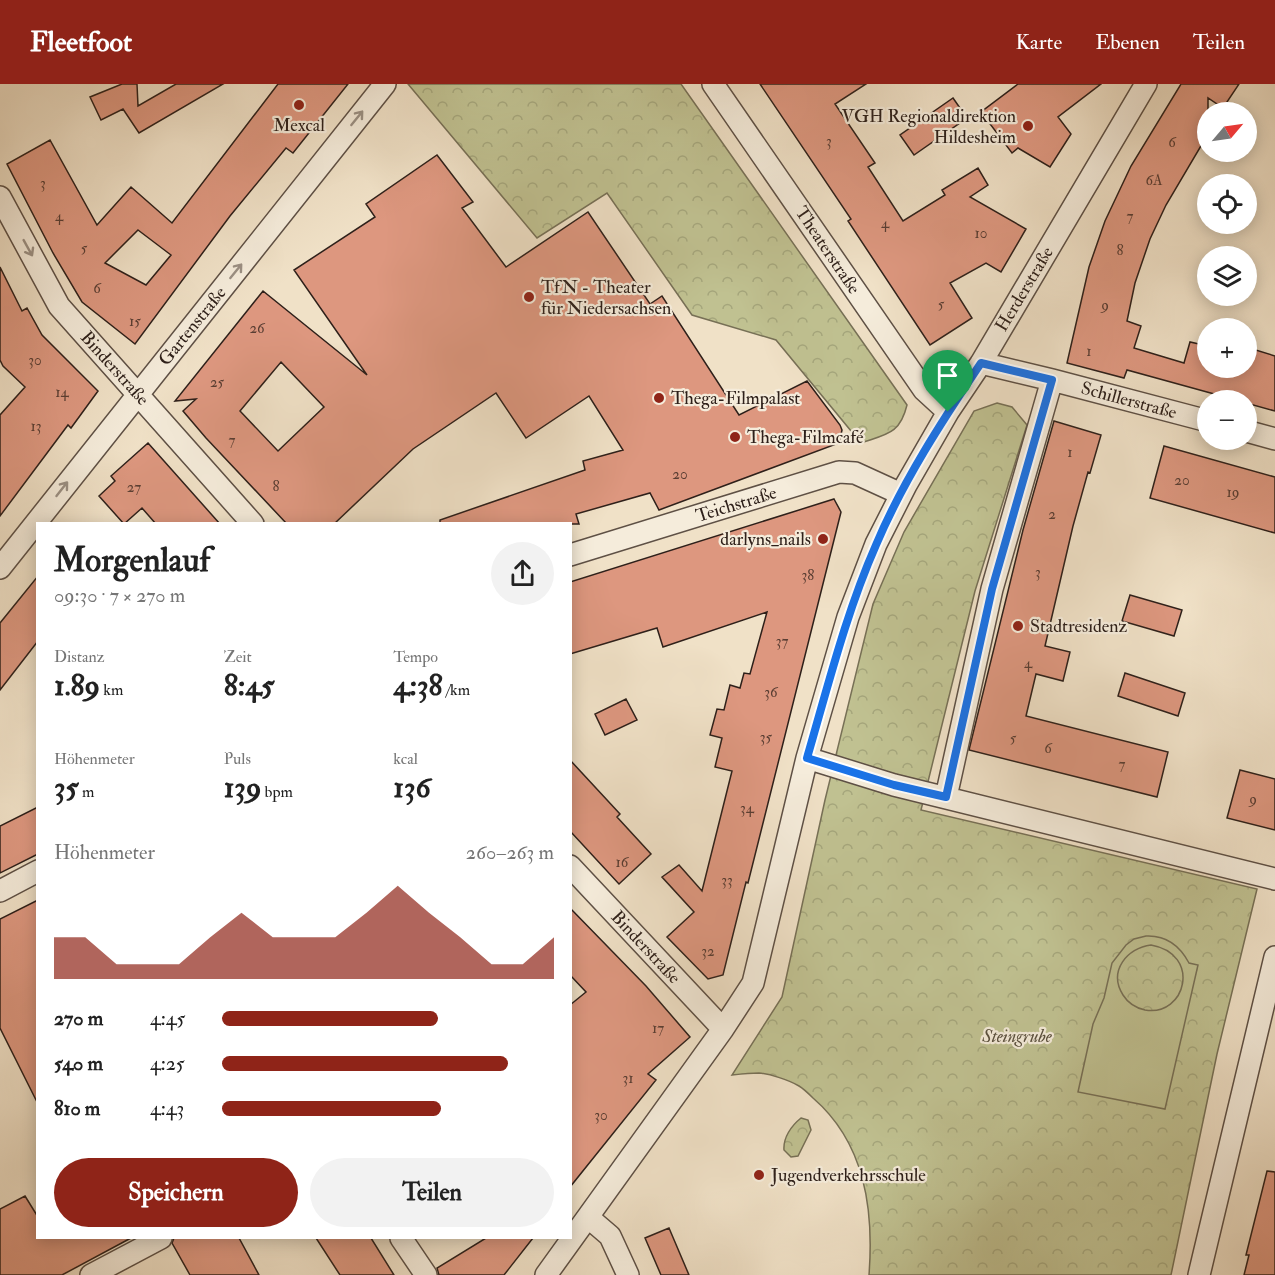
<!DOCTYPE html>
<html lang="de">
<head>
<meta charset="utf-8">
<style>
  :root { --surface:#fff; --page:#f2f2f2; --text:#222; --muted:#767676; --accent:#8f2418 }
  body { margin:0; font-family:"IM FELL Double Pica",serif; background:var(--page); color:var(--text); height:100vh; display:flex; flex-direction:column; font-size:22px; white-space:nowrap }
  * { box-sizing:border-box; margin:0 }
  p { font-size:20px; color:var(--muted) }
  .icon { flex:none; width:33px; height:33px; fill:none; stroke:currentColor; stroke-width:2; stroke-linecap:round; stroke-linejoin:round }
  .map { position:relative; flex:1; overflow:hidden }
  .side { position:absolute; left:36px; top:438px; width:536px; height:717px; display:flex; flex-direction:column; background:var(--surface); border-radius:0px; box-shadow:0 3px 15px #0003 }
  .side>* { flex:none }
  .needle { width:39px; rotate:61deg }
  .buttons { position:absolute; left:1197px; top:18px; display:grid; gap:12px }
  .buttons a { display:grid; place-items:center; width:60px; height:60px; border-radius:50%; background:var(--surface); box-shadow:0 3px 15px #0003; font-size:30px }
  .pin { position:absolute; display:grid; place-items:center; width:51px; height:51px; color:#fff; margin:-62px -26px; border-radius:50% 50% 50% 0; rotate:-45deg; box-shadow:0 0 6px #0007 }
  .pin .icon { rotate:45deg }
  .round { display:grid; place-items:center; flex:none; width:63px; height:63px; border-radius:32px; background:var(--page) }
  .head { display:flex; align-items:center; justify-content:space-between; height:102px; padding:0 18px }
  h1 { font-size:33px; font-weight:700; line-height:45px }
  .metrics { display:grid; grid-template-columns:repeat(3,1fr); gap:9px; height:102px; padding:6px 18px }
  .metrics div { display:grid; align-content:center }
  .metrics b { font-size:30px; font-weight:700 }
  .metrics small { font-size:16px; font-weight:400 }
  .metrics p { font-size:16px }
  .chart { height:168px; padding:12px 18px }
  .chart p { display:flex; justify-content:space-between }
  .chart svg { width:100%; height:108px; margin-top:6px; fill:var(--accent); opacity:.7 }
  .cta { display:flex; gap:12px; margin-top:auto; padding:12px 18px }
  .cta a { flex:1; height:69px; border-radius:36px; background:var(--accent); color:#fff; font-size:24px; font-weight:700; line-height:69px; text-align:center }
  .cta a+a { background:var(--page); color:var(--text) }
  ul { padding:0 18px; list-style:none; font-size:20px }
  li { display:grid; grid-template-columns:96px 72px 1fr; align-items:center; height:45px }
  li i { height:15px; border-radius:8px; background:var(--accent) }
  header { display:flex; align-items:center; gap:36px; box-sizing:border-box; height:84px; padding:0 30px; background:var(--accent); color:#fff }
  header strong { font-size:28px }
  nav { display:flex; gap:33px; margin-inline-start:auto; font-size:21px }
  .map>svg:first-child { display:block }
</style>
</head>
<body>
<header>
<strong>Fleetfoot</strong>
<nav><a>Karte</a><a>Ebenen</a><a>Teilen</a></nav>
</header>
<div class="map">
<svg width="1275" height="1191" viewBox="0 0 1275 1191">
  <defs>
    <pattern id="forest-crowns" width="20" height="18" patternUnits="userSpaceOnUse" patternTransform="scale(1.5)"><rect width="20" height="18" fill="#c0c191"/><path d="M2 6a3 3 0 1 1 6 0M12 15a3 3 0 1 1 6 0" fill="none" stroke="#a5a67c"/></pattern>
  </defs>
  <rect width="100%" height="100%" fill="#f0e1c7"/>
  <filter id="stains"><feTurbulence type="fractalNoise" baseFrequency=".00333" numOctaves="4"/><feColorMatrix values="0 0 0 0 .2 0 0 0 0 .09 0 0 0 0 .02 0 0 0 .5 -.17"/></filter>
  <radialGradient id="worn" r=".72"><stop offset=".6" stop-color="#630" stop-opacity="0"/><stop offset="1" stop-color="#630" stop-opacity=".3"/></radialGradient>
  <path fill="url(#forest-crowns)" stroke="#777056" stroke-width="1.5" d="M408,0H681L907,321C900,350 887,350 861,359L776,256L692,231L607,109L537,154Z
    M997,319L1012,323L1027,341L975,507L921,726L1257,805L1217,970L1171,1191H869C874,1125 865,1059 813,1014C809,1010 804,1005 799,1002C789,996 770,990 759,989C750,989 741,990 732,991L782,913L825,716L873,520L904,448L974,327Z
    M801,1034L808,1036L811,1046L798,1072L791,1073L784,1066C783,1054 791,1042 801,1034Z"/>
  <path fill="#c0c191" stroke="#777056" stroke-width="1.5" fill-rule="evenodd" d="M1146,852C1167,851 1180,862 1189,879L1198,881L1165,1025L1078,1008L1093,940L1104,914L1112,879L1126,861L1134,855ZM1151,861C1202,870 1186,933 1145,926C1136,924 1128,919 1123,911C1108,887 1127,864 1151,861Z"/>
  <path fill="#dd977f" stroke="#2e201a" stroke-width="1.5" fill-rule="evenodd" d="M122,0H137L138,22L176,0H223L139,49L123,25L101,36L90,13Z
    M278,0H348L293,69L286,64L230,132L135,260L82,218L53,169L7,80L50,56L97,141L131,103L172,139ZM138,146L171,171L146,201L105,179Z
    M760,0H866L835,20L875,79L868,83L903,137L945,111L942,106L978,84L988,101L970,113L1026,145L1001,188L986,179L950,199L972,234L930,261L848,137L851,135Z
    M1018,0H1101L1058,33L1071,50L1050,83L1018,64L1012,69L981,28Z
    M1181,0H1239L1223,24L1208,14V50L1166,121L1150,155L1135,199L1127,237L1141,242L1134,264L1184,279L1190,258L1208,262V284H1246V263L1275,272V327L1246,319V316H1236L1127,286L1124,294L1067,279L1089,183L1105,137L1131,82Z
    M953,14L967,34L914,71L900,51Z
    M437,71L473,118L462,124L506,183L588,128L650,220L662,212L739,331L807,297L840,341L842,346L839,359L659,426L650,409L576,430L579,440H440V436L585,386L583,377L623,366L589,312L526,354L496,309L413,365L334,440H287L206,354L183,327L196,315L175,317L263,207L367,291L294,186L375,133L366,120ZM281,278L324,323L278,367L240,327Z
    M0,183L22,227L27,224L42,251L98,307L71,344L68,341L0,432V331L25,303L3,282L0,276Z
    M1054,337L1101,351L1090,389L1088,388L1073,442L1045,562L1070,568L1063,597L1036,590L1026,632L1168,668L1157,713L969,666L1023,446Z
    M148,359L220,440H156L142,424L124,440L99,412L115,397L111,392Z
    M1164,362L1275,393V449L1150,414Z
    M834,415L841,428L748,799L746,798L723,891L708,895L667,853L694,828L662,793L679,781L702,807L732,687L715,683L722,654L710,651L717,625L724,626L730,601L740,604L744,589L750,590L767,528L663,563L657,544L570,570V498Z
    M38,492V557L0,606V539Z
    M1130,511L1182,526L1174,552L1122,537Z
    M1125,589L1185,609L1178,632L1118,612Z
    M626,615L637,636L605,651L595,630Z
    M570,676L620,730L617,733L651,770L619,800L570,747Z
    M1240,686L1275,695V746L1227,734Z
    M38,723V770L0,789V742Z
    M38,816V1020L0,944V835Z
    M570,824L646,902L690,953L648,990L656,996L570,1103V921L586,908L570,891Z
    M1267,1087L1275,1088V1191H1244L1249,1171H1246Z
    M25,1112L38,1133V1154H131L62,1191H0V1125Z
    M669,1144L689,1191H661L645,1154Z
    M174,1154H239L259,1191H190L172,1159Z
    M316,1154H371L394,1191H340Z
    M486,1154H533L504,1191H439L437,1184Z"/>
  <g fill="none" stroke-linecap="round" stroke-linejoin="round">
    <defs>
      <path id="minor" d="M713,0L924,306L948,328
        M0,113L59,222L253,440
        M981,279L1052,296L1208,337
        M1246,347L1275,355
        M570,471L839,388L855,389L901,410
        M0,484L385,0
        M807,674L894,701L1275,795
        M946,713L992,505L1052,296
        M570,782L723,945
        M0,807L38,787
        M589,1134L610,1152L628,1191
        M401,1154L426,1191
        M91,1191L161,1154
        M546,1191L723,945L753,899L807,674L848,533L876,460L906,401L948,328L981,279L1146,0
        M1199,1191L1275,873"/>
    </defs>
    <use href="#minor" stroke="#5e5045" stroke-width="24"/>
    <use href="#minor" stroke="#f5ecdb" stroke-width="21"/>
  </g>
  <defs><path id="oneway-shaft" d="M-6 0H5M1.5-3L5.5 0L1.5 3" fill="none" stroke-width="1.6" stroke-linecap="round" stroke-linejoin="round" transform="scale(1.5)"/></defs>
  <g stroke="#9b9084">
    <use href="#oneway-shaft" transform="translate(357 34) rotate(-51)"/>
    <use href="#oneway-shaft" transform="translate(28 164) rotate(61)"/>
    <use href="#oneway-shaft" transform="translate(236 187) rotate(-51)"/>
    <use href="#oneway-shaft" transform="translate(62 405) rotate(-52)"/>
  </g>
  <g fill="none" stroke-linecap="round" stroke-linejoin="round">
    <defs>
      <path id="route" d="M981,279L1052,296L992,505L946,713L894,701L807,674C828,602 846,529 876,461C903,397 942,337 981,279Z"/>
    </defs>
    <use href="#route" stroke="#fff" stroke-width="12"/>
    <use href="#route" stroke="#1a73e8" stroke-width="8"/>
  </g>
  <g fill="#8f2418" stroke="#f5ecdb" stroke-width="2">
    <circle cx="299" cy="21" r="6"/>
    <circle cx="1028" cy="42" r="6"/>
    <circle cx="529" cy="213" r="6"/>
    <circle cx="659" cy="314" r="6"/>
    <circle cx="735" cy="353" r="6"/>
    <circle cx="823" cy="455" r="6"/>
    <circle cx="1018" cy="542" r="6"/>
    <circle cx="759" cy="1091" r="6"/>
  </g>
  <g text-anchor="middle" stroke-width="4.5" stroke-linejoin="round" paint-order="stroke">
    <g font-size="15" fill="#5a3e33">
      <text x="829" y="62">3</text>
      <text x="1172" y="63">6</text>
      <text x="1154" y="101">6A</text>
      <text x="43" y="104">3</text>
      <text x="59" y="137">4</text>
      <text x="1130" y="137">7</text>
      <text x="885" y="144">4</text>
      <text x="981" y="154">10</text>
      <text x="84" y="169">5</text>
      <text x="1120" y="171">8</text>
      <text x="97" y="209">6</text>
      <text x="941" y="225">5</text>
      <text x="1105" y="226">9</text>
      <text x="135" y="242">15</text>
      <text x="257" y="249">26</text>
      <text x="1089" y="272">1</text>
      <text x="35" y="281">30</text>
      <text x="217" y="303">25</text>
      <text x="62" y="313">14</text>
      <text x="36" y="347">13</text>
      <text x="232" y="361">7</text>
      <text x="1070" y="373">1</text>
      <text x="680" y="395">20</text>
      <text x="1182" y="401">20</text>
      <text x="276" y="407">8</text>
      <text x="134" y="408">27</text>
      <text x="1233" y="413">19</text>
      <text x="1052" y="435">2</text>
      <text x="1038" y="493">3</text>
      <text x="808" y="496">38</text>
      <text x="782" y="562">37</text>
      <text x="1028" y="584">4</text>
      <text x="771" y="613">36</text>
      <text x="766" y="658">35</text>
      <text x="1013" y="659">5</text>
      <text x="1048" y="669">6</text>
      <text x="1122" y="685">7</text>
      <text x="1253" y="720">9</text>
      <text x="747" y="729">34</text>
      <text x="622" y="783">16</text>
      <text x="727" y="801">33</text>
      <text x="708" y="872">32</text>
      <text x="658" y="949">17</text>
      <text x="628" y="999">31</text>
      <text x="601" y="1036">30</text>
    </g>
    <g font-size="18" fill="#2e201a" stroke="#f5ecdb" text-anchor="start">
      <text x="1016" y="38" text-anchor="end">VGH Regionaldirektion<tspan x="1016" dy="21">Hildesheim</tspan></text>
      <text x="299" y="47" text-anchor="middle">Mexcal</text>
      <text x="541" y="209">TfN - Theater<tspan x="541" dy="21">für Niedersachsen</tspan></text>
      <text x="671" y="320">Thega-Filmpalast</text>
      <text x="747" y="359">Thega-Filmcafé</text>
      <text x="811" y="461" text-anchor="end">darlyns_nails</text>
      <text x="1030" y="548">Stadtresidenz</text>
      <text x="771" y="1097">Jugendverkehrsschule</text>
    </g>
    <g font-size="18" fill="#2e201a" stroke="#f5ecdb">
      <text transform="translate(828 166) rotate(56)" y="6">Theaterstraße</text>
      <text transform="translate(1024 205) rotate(-59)" y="6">Herderstraße</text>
      <text transform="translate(192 242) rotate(-51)" y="6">Gartenstraße</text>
      <text transform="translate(115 284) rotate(48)" y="6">Binderstraße</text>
      <text transform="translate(1129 316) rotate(15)" y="6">Schillerstraße</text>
      <text transform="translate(736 420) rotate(-17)" y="6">Teichstraße</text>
      <text transform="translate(646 863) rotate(47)" y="6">Binderstraße</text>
    </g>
    <g font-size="18" font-style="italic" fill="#5a503e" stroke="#f5ecdb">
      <text x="1017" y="958">Steingrube</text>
    </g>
  </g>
  <rect width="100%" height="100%" filter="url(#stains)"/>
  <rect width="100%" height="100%" fill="url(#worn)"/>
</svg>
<div class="buttons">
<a><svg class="needle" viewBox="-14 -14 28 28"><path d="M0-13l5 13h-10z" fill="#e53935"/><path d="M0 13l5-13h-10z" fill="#767676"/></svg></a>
<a><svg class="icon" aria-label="locate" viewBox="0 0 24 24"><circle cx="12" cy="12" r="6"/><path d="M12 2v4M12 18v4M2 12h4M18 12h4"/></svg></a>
<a><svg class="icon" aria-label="layers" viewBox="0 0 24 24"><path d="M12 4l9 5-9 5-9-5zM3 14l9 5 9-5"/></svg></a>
<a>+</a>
<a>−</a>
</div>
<div class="pin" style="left:948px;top:328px;background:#1e9e55"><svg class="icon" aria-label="arrive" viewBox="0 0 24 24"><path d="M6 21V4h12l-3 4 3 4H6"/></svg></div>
<section class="side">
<div class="head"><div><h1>Morgenlauf</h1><p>09:30 · 7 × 270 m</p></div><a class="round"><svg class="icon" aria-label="share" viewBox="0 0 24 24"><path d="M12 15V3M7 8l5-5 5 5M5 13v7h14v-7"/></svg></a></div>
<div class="metrics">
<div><p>Distanz</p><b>1.89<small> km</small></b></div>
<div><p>Zeit</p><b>8:45</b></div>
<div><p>Tempo</p><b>4:38<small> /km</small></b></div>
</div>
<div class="metrics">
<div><p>Höhenmeter</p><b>35<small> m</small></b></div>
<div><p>Puls</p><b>139<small> bpm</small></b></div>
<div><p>kcal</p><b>136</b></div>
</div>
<div class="chart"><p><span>Höhenmeter</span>260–263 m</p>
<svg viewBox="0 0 160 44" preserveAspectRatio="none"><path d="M0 44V27L10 27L20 38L30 38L40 38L50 27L60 17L70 27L80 27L90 27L100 17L110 6L120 17L130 27L140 38L150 38L160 27V44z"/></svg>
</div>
<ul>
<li><b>270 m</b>4:45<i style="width:65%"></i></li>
<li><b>540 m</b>4:25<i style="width:86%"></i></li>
<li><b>810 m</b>4:43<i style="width:66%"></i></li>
</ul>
<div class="cta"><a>Speichern</a><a>Teilen</a></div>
</section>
</div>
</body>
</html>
